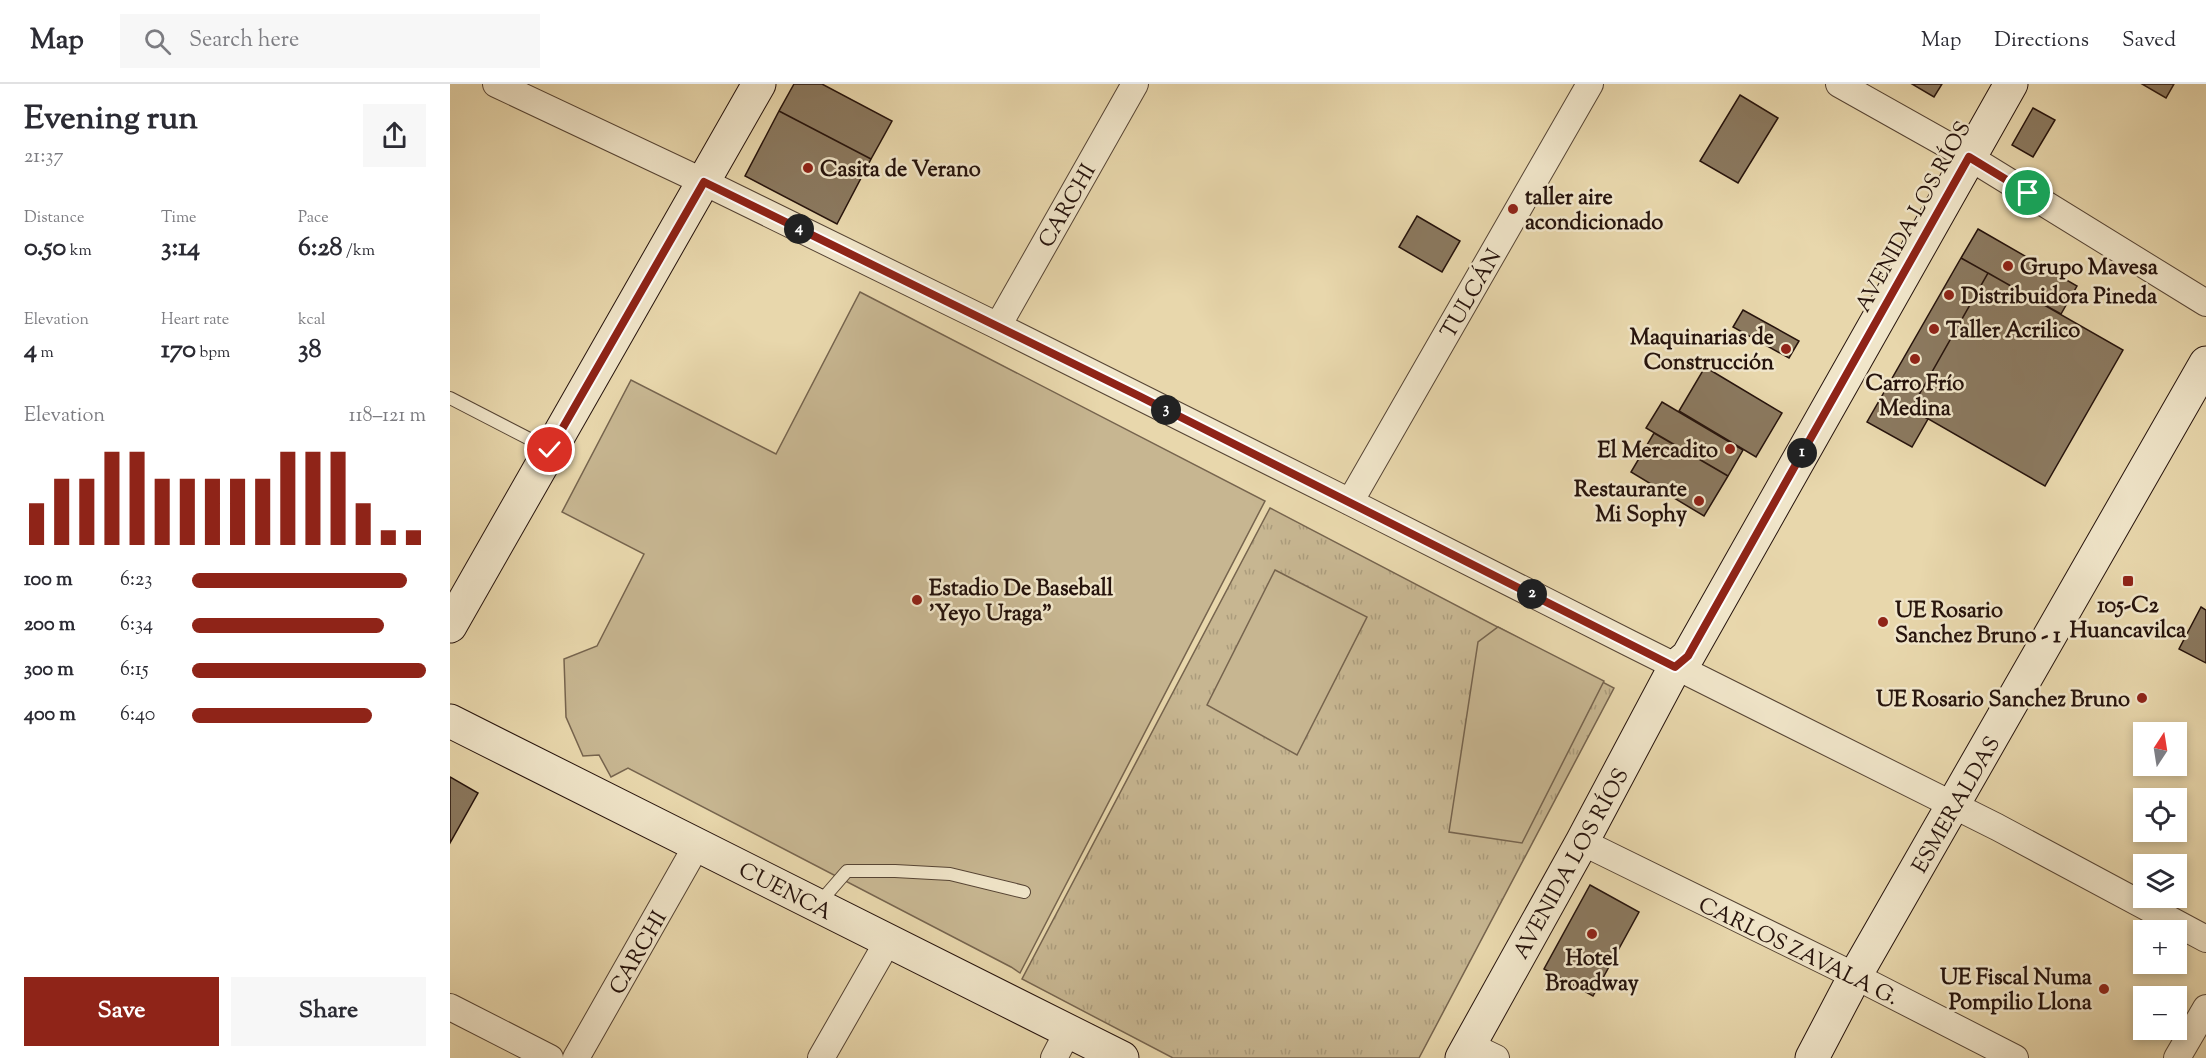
<!DOCTYPE html>
<html lang="en">
<head>
<meta charset="utf-8">
<style>
  :root { --surface:#fff; --page:#f7f7f7; --text:#2b2b33; --muted:#7c7c81; --line:#e1e1e2; --accent:#8f2418 }
  body { margin:0; font-family:"Sorts Mill Goudy",serif; background:var(--page); color:var(--text); height:100vh; display:flex; flex-direction:column; font-size:22px; white-space:nowrap }
  * { box-sizing:border-box; margin:0 }
  p { font-size:20px; color:var(--muted) }
  .icon { flex:none; width:33px; height:33px; fill:none; stroke:currentColor; stroke-width:2; stroke-linecap:round; stroke-linejoin:round }
  .map { position:relative; flex:1; overflow:hidden }
  .drawer { display:flex; flex-direction:column; background:var(--surface); width:450px }
  .drawer>* { flex:none }
  .needle { width:39px; rotate:12deg }
  .fabs { position:absolute; left:1683px; top:638px; display:grid; gap:12px }
  .fabs a { display:grid; place-items:center; width:54px; height:54px; border-radius:0px; background:var(--surface); box-shadow:0 3px 9px #0003; font-size:30px }
  .pin { position:absolute; display:grid; place-items:center; width:51px; height:51px; color:#fff; margin:-26px; border:3px solid #fff; border-radius:50%; box-shadow:0 2px 6px #0007 }
  .km { position:absolute; width:30px; height:30px; margin:-15px; border-radius:50%; background:#222; color:#fff; font-size:16px; line-height:30px; text-align:center }
  .round { display:grid; place-items:center; flex:none; width:63px; height:63px; border-radius:0px; background:var(--page) }
  .overview { display:flex; align-items:center; justify-content:space-between; height:102px; padding:0 24px }
  h1 { font-size:33px; font-weight:700; line-height:45px }
  .metrics { display:grid; grid-template-columns:repeat(3,1fr); gap:9px; height:102px; padding:6px 24px }
  .metrics div { display:grid; align-content:center }
  .metrics b { font-size:26px; font-weight:700 }
  .metrics small { font-size:16px; font-weight:400 }
  .metrics p { font-size:16px }
  .chart { height:168px; padding:12px 24px }
  .chart p { display:flex; justify-content:space-between }
  .chart svg { width:100%; height:108px; margin-top:6px; stroke:var(--accent); stroke-width:6 }
  .button { display:flex; gap:12px; margin-top:auto; padding:12px 24px }
  .button a { flex:1; height:69px; border-radius:0px; background:var(--accent); color:#fff; font-size:24px; font-weight:700; line-height:69px; text-align:center }
  .button a+a { background:var(--page); color:var(--text) }
  ul { padding:0 24px; list-style:none; font-size:20px }
  li { display:grid; grid-template-columns:96px 72px 1fr; align-items:center; height:45px }
  li i { height:15px; border-radius:8px; background:var(--accent) }
  header { display:flex; align-items:center; gap:36px; box-sizing:border-box; height:84px; padding:0 30px; background:var(--surface); border-bottom:2px solid var(--line) }
  header strong { font-size:28px }
  nav { display:flex; gap:33px; margin-inline-start:auto; font-size:21px }
  .search { width:420px; height:54px; background:var(--page); display:flex; align-items:center; gap:15px; box-sizing:border-box; padding:0 21px; border-radius:0px; color:var(--muted); font-size:22px }
  main { display:flex; flex:1; min-height:0 }
  .map>svg:first-child { display:block }
</style>
</head>
<body>
<header>
<strong>Map</strong>
<div class="search"><svg class="icon" aria-label="search" viewBox="0 0 24 24"><circle cx="10" cy="10" r="6"/><path d="M15 15l6 6"/></svg>Search here</div>
<nav><a>Map</a><a>Directions</a><a>Saved</a></nav>
</header>
<main>
<section class="drawer">
<div class="overview"><div><h1>Evening run</h1><p>21:37</p></div><a class="round"><svg class="icon" aria-label="share" viewBox="0 0 24 24"><path d="M12 15V3M7 8l5-5 5 5M5 13v7h14v-7"/></svg></a></div>
<div class="metrics">
<div><p>Distance</p><b>0.50<small> km</small></b></div>
<div><p>Time</p><b>3:14</b></div>
<div><p>Pace</p><b>6:28<small> /km</small></b></div>
</div>
<div class="metrics">
<div><p>Elevation</p><b>4<small> m</small></b></div>
<div><p>Heart rate</p><b>170<small> bpm</small></b></div>
<div><p>kcal</p><b>38</b></div>
</div>
<div class="chart"><p><span>Elevation</span>118–121 m</p>
<svg viewBox="0 0 160 44" preserveAspectRatio="none"><path d="M5 44V27M15 44V17M25 44V17M35 44V6M45 44V6M55 44V17M65 44V17M75 44V17M85 44V17M95 44V17M105 44V6M115 44V6M125 44V6M135 44V27M145 44V38M155 44V38"/></svg>
</div>
<ul>
<li><b>100 m</b>6:23<i style="width:92%"></i></li>
<li><b>200 m</b>6:34<i style="width:82%"></i></li>
<li><b>300 m</b>6:15<i style="width:100%"></i></li>
<li><b>400 m</b>6:40<i style="width:77%"></i></li>
</ul>
<div class="button"><a>Save</a><a>Share</a></div>
</section>
<div class="map">
<svg width="1756" height="974" viewBox="0 0 1756 974">
  <defs>
    <pattern id="park-tufts" width="24" height="20" patternUnits="userSpaceOnUse" patternTransform="scale(1.5)"><rect width="24" height="20" fill="#c7b691"/><path d="M3 7l-1-3M5 7V3M7 7l1-3M15 17l-1-3M17 17v-4M19 17l1-3" fill="none" stroke="#ab9c7c"/></pattern>
  </defs>
  <rect width="100%" height="100%" fill="#e8d7ac"/>
  <filter id="stains"><feTurbulence type="fractalNoise" baseFrequency=".00333" numOctaves="4"/><feColorMatrix values="0 0 0 0 .2 0 0 0 0 .09 0 0 0 0 .02 0 0 0 .5 -.17"/></filter>
  <radialGradient id="worn" r=".72"><stop offset=".6" stop-color="#630" stop-opacity="0"/><stop offset="1" stop-color="#630" stop-opacity=".3"/></radialGradient>
  <path fill="url(#park-tufts)" stroke="#76644e" stroke-width="1.5" d="M820,424L1164,604L969,974H723L572,895Z"/>
  <path fill="#c7b691" stroke="#76644e" stroke-width="1.5" d="M410,208L815,417L570,889L561,883L178,684L161,693L149,671L133,672L116,633L114,575L147,562L194,470L112,428L181,296L326,370Z
    M825,486L917,533L847,671L757,621Z
    M1048,543L1154,597L1072,759L999,748L1028,558Z"/>
  <path fill="#8b795f" stroke="#26130c" stroke-width="1.5" d="M344,0H372L442,37L421,75L329,27Z
    M1462,0H1492L1484,13Z
    M1692,0H1724L1716,14Z
    M1290,11L1328,34L1288,99L1250,77Z
    M1583,24L1605,36L1583,73L1562,61Z
    M329,27L421,75L387,140L295,92Z
    M967,132L1010,157L992,188L949,163Z
    M1528,145L1627,202L1611,230L1511,174Z
    M1511,174L1538,189L1461,325L1478,335L1462,363L1417,338Z
    M1538,189L1673,266L1595,402L1461,325Z
    M1293,226L1349,257L1339,274L1283,243Z
    M1255,283L1332,329L1306,373L1229,327Z
    M1212,318L1293,366L1278,392L1196,344Z
    M1204,349L1278,392L1254,432L1181,388Z
    M1751,523L1756,526V579L1729,565Z
    M0,693L28,709L0,759Z
    M1140,801L1189,828L1143,912L1094,885Z"/>
  <g fill="none" stroke-linecap="round" stroke-linejoin="round">
    <defs>
      <path id="service" d="M0,314L99,365
        M373,823L377,810L397,787H445L500,790L574,808"/>
      <path id="minor" d="M46,0L254,98L548,242L900,418L1179,559L1547,743L1756,855
        M1389,0L1519,73L1756,219
        M548,242L685,0
        M900,418L1140,0
        M1132,758L1405,892L1565,974
        M0,923L100,974
        M1019,961L1046,974
        M126,974L247,761
        M371,974L438,857
        M604,974L618,947
        M1727,974L1756,924"/>
      <path id="secondary" d="M0,542L309,0
        M0,637L672,974
        M1012,974L1132,758L1225,583L1238,572L1561,0
        M1362,974L1405,892L1756,279"/>
    </defs>
    <use href="#service" stroke="#564434" stroke-width="14"/>
    <use href="#minor" stroke="#564434" stroke-width="28"/>
    <use href="#secondary" stroke="#26130c" stroke-width="35"/>
    <use href="#service" stroke="#f0e5c9" stroke-width="12"/>
    <use href="#minor" stroke="#f0e5c9" stroke-width="26"/>
    <use href="#secondary" stroke="#f0e5c9" stroke-width="33"/>
  </g>
  <g fill="none" stroke-linecap="round" stroke-linejoin="round">
    <defs>
      <path id="route" d="M100,366L254,98L689,312L1225,583L1238,572L1519,73L1578,109"/>
    </defs>
    <use href="#route" stroke="#fff" stroke-width="12"/>
    <use href="#route" stroke="#8f2418" stroke-width="8"/>
  </g>
  <g fill="#8f2418" stroke="#f0e5c9" stroke-width="2">
    <circle cx="358" cy="84" r="6"/>
    <circle cx="1063" cy="125" r="6"/>
    <circle cx="1558" cy="182" r="6"/>
    <circle cx="1499" cy="211" r="6"/>
    <circle cx="1484" cy="245" r="6"/>
    <circle cx="1336" cy="265" r="6"/>
    <circle cx="1465" cy="275" r="6"/>
    <circle cx="1280" cy="365" r="6"/>
    <circle cx="1249" cy="417" r="6"/>
    <rect x="1672" y="491" width="12" height="12" rx="3"/>
    <circle cx="467" cy="516" r="6"/>
    <circle cx="1433" cy="538" r="6"/>
    <circle cx="1692" cy="614" r="6"/>
    <circle cx="1142" cy="850" r="6"/>
    <circle cx="1654" cy="905" r="6"/>
  </g>
  <g text-anchor="middle" stroke-width="5" stroke-linejoin="round" paint-order="stroke">
    <g font-size="22" font-weight="bold" fill="#26130c" stroke="#f0e5c9" text-anchor="start">
      <text x="370" y="92">Casita de Verano</text>
      <text x="1075" y="120">taller aire<tspan x="1075" dy="25">acondicionado</tspan></text>
      <text x="1570" y="190">Grupo Mavesa</text>
      <text x="1511" y="219">Distribuidora Pineda</text>
      <text x="1496" y="253">Taller Acrilico</text>
      <text x="1324" y="260" text-anchor="end">Maquinarias de<tspan x="1324" dy="25">Construcción</tspan></text>
      <text x="1465" y="306" text-anchor="middle">Carro Frío<tspan x="1465" dy="25">Medina</tspan></text>
      <text x="1268" y="373" text-anchor="end">El Mercadito</text>
      <text x="1237" y="412" text-anchor="end">Restaurante<tspan x="1237" dy="25">Mi Sophy</tspan></text>
      <text x="479" y="511">Estadio De Baseball<tspan x="479" dy="25">'Yeyo Uraga"</tspan></text>
      <text x="1678" y="528" text-anchor="middle">105-C2<tspan x="1678" dy="25">Huancavilca</tspan></text>
      <text x="1445" y="533">UE Rosario<tspan x="1445" dy="25">Sanchez Bruno - 1</tspan></text>
      <text x="1680" y="622" text-anchor="end">UE Rosario Sanchez Bruno</text>
      <text x="1142" y="881" text-anchor="middle">Hotel<tspan x="1142" dy="25">Broadway</tspan></text>
      <text x="1642" y="900" text-anchor="end">UE Fiscal Numa<tspan x="1642" dy="25">Pompilio Llona</tspan></text>
    </g>
    <g font-size="22" fill="#26130c" stroke="#f0e5c9">
      <text transform="translate(616 121) rotate(-60)" y="8">CARCHI</text>
      <text transform="translate(1462 132) rotate(-61)" y="8">AVENIDA LOS RÍOS</text>
      <text transform="translate(1020 209) rotate(-60)" y="8">TULCÁN</text>
      <text transform="translate(1505 720) rotate(-60)" y="8">ESMERALDAS</text>
      <text transform="translate(1120 779) rotate(-61)" y="8">AVENIDA LOS RÍOS</text>
      <text transform="translate(336 806) rotate(27)" y="8">CUENCA</text>
      <text transform="translate(1349 866) rotate(26)" y="8">CARLOS ZAVALA G.</text>
      <text transform="translate(187 868) rotate(-60)" y="8">CARCHI</text>
    </g>
  </g>
  <rect width="100%" height="100%" filter="url(#stains)"/>
  <rect width="100%" height="100%" fill="url(#worn)"/>
</svg>
<div class="fabs">
<a><svg class="needle" viewBox="-14 -14 28 28"><path d="M0-13l5 13h-10z" fill="#e53935"/><path d="M0 13l5-13h-10z" fill="#7c7c81"/></svg></a>
<a><svg class="icon" aria-label="locate" viewBox="0 0 24 24"><circle cx="12" cy="12" r="6"/><path d="M12 2v4M12 18v4M2 12h4M18 12h4"/></svg></a>
<a><svg class="icon" aria-label="layers" viewBox="0 0 24 24"><path d="M12 4l9 5-9 5-9-5zM3 14l9 5 9-5"/></svg></a>
<a>+</a>
<a>−</a>
</div>
<div class="pin" style="left:1578px;top:109px;background:#1e9e55"><svg class="icon" aria-label="arrive" viewBox="0 0 24 24"><path d="M6 21V4h12l-3 4 3 4H6"/></svg></div>
<div class="pin" style="left:100px;top:366px;background:#d93025"><svg class="icon" aria-label="check" viewBox="0 0 24 24"><path d="M5 12l5 5 9-10"/></svg></div>
<b class="km" style="left:1352px;top:369px">1</b>
<b class="km" style="left:1082px;top:510px">2</b>
<b class="km" style="left:716px;top:326px">3</b>
<b class="km" style="left:349px;top:145px">4</b>
</div>
</main>
</body>
</html>
